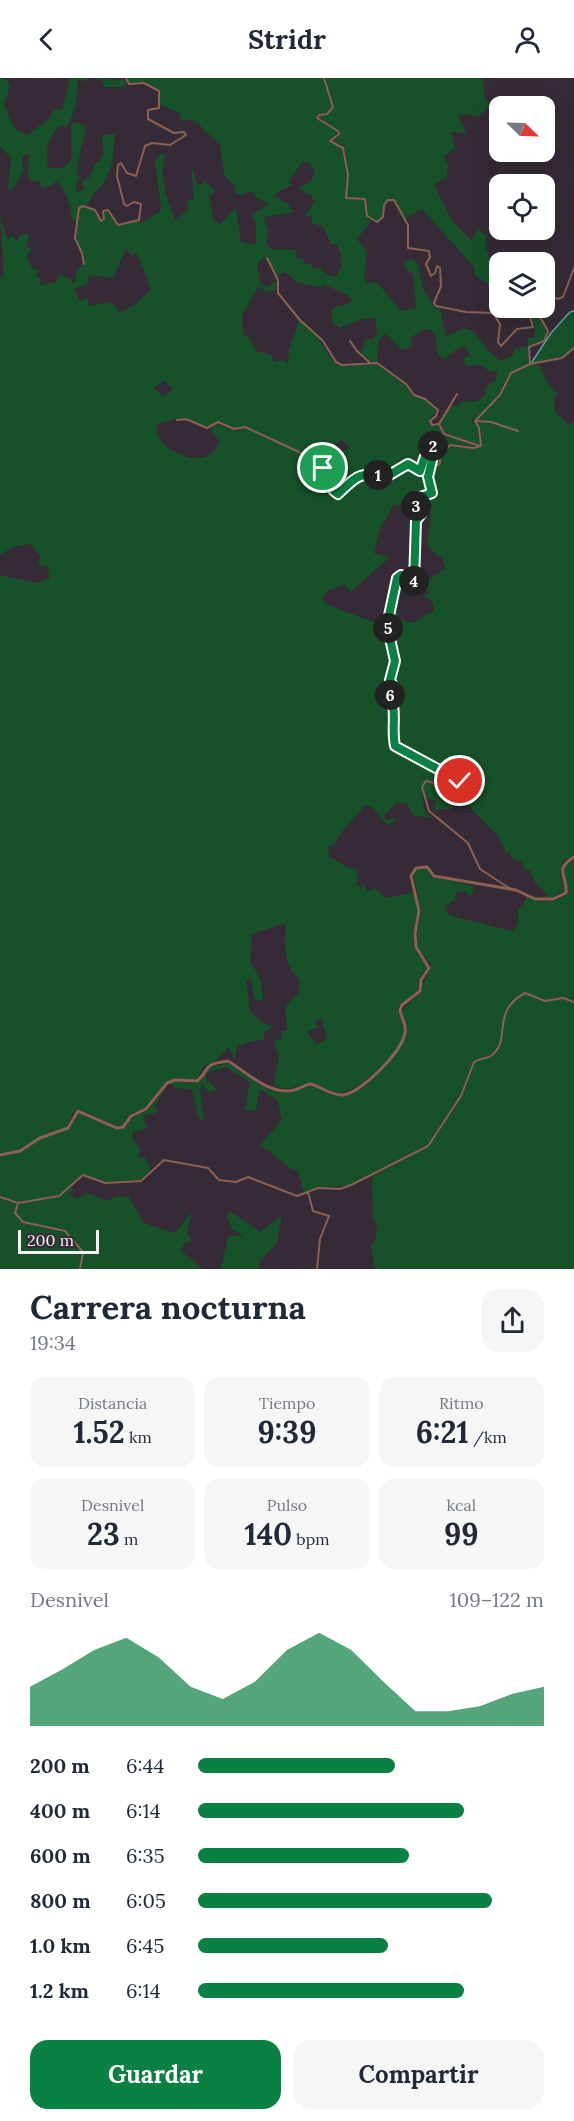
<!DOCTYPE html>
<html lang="es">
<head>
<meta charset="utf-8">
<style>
  :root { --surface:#fff; --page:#f6f6f7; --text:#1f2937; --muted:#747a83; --accent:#0b8043 }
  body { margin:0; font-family:Lora,serif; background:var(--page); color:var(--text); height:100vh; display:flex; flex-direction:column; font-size:22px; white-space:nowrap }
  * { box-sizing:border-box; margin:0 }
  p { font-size:20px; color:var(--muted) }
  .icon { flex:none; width:33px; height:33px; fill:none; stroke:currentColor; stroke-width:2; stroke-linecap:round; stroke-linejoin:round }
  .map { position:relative; height:1191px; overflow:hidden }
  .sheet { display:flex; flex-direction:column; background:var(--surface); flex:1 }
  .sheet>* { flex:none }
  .needle { width:39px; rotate:113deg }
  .fabs { position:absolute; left:489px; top:18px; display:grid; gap:12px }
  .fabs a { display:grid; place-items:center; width:66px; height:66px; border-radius:12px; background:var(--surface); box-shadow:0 6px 24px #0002; font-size:30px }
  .scale { position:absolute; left:18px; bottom:15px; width:81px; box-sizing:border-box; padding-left:6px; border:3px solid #f4edf4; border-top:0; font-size:16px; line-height:21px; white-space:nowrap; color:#f4edf4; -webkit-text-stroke:4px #352a35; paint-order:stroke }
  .pin { position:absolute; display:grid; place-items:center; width:51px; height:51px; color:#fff; margin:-26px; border:3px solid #fff; border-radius:50%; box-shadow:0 2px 6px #0007 }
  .km { position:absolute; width:30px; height:30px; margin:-15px; border-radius:50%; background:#222; color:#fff; font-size:16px; line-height:30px; text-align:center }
  .round { display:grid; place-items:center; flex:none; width:63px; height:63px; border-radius:18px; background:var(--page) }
  .summary { display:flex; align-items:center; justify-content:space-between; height:102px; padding:0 30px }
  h1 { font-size:33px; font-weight:700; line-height:45px }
  .figures { display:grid; grid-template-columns:repeat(3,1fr); gap:9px; height:102px; padding:6px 30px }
  .figures div { display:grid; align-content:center; border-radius:15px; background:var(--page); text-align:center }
  .figures b { font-size:30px; font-weight:700 }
  .figures small { font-size:16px; font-weight:400 }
  .figures p { font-size:16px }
  .chart { height:168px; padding:12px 30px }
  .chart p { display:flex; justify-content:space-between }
  .chart svg { width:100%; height:108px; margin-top:6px; fill:var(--accent); opacity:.7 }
  .button { display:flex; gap:12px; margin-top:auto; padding:12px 30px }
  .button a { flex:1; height:69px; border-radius:18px; background:var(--accent); color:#fff; font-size:24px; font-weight:700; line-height:69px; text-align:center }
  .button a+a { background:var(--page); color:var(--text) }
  ul { padding:0 30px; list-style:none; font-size:20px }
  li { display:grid; grid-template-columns:96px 72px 1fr; align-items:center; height:45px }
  li i { height:15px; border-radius:8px; background:var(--accent) }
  header { display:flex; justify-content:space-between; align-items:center; height:78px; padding:0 30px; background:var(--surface); font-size:27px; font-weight:700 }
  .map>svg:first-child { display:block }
</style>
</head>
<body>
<header><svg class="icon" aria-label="back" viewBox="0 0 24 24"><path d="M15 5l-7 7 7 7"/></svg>Stridr<svg class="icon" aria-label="person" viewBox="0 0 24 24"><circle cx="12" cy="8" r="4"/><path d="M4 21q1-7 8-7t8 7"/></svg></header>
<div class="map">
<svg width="574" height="1191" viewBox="0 0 574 1191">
  <rect width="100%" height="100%" fill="#352a35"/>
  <path fill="#165129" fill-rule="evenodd" d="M0,0L6,1L10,8L4,26L14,50L27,57L49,41L53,31L62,32L70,0H87L88,3L78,2C77,20 76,34 66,50L62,47C46,57 46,73 48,90H63L71,82V46L76,44L86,48C84,65 77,79 77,98L80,99L75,109L78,115L84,111L82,104L90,99L95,85L99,84L103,76L102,57L115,56C114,71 113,91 104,104C97,113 93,115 88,127L78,130V140L74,143L71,140C71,123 66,116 58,102L51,108L42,110L38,103H31L28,99L29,76L22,79L23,94L12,112L8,110L11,80L0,68Z
    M93,0L126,2L127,5L122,9H104L102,2Z
    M127,0H323L332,28L326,35L316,37V40L337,53L335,59L329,63L330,65L342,70L347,97L346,120L364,122L366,138L371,143L357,161L367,173L364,200L368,206L377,204L401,233L416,230L413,196L406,191L404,183L413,181L418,187L423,211L435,229L440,230L446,259C469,244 472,251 487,271C491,276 496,278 500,283L513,277L514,271L528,268V260L535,259L534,244L528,230C537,234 547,247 546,258L543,262L528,268L529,285L511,294L499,317L475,341L470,339L478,351L480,367L445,355L440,346L449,328H458L461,324L476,323L485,317L486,309L496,302L497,293L490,294L481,287L466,288L464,280L471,277L465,269H460L444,281L438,277L435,256L431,252H422L410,260L412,268L402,272L386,256L379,261L377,284L370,283L361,275L365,261H373L377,256L375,240L359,242L340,250L333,245L331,233L336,228L348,226L352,221C344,213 333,212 324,206L321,209L298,205L285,194L277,198L267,178L257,185L260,205L267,209L277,202L276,212L269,214L258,209L242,237L243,258L249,259L256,273L270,276L275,284L283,282L288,286L289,271L299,242C319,251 323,274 339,288L376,286L405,307L413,318L425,322L437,332L429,343L431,348L438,347L443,357L477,368L449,366L439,379V385L434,389L437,371L429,367L420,392L408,386L388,397L366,394L349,403L337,415L335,413L336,406L327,393L333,385L334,377L350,370L342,362L317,379L316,383L299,373L245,348L236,351L217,343L207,349L184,339L156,346C157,351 158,360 162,364C175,380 213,390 219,363L210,351L216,346L236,353L245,350L299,374L323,391L334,407L333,414L337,417C360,400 355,395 386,401L408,387L412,391L420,394L425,388L429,370L435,371L427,399L431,413H410V420L399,428L394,426L380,451L374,475L389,480L350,514L345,506L327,513L322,521L328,527L373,544L387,537L386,547L394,583L389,602L396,616L391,613L388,615C395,634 390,650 394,668L458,702L459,705L444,707L426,702L421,709L425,735L433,740L412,737L407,725L397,724L384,737L387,743L394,740L396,743L387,747L371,728H362V731L339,757L335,766L328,769L329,779L351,791L356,790L358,803L355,807L361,809L364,805L367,814L374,810L387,820L414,814L418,833L413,855L414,870L427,889L419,901L418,912L400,927L398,932C399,943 406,947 403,959C398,975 360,1012 342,1015C332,1016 321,1007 311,1005C296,1007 289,1014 273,1008L279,979L274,963L281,961L282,953H287L285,929L299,914V901C282,885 285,867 286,845L252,856L250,887C262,895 262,909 263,923L254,921L251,901L246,902L250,934L263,945L273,948L264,955V961L238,967L234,982L229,969L215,983L204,988L196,1002L175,1000L166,1004L145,1030L130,1036L122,1047L117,1048L78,1031L73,1034L67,1049L40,1059L19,1071L0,1076V497L37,505L50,500L48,495L49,490L45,487L42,489L38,484L41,479L30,466L17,468L0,476V200L4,197L0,137L7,161L12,158L17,163L20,157L27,155L29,160L26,169L32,171L28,175L27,182L34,192L39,193L36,197L41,203L39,208L56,204L59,197L67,199L74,206L77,192L85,186L83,175L76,160L80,131L83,129L93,132L101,144L104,143V134L106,132L118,148L140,143L141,145L159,134L161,129L155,84L161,75L165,79C157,98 169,124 175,143L188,132L187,123L194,121L191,86L197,106H203L204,101L216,114L209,117L214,143L220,146L236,129L241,165L256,166V146L252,137L269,125L256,120L254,114H246L243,117L235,115V109L224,96L220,67L195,43L179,41L180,35L161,27L158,10L144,4L130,5ZM303,83L309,84L315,95L310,104L298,110L312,118L314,125L304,139L311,137L313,146L323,148L331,166H337C341,176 345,190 335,199L328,197L320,190L314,191L311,186H304L303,181L297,180L295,172L270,171L266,166L268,153L264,139L294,134L288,126L273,117L292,107L289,103ZM126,170L132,178L137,175L151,211L136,226L120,235L112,224L89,228L87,220L80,223L74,211L87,206L89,197L113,200ZM164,302L173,311L163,319L154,310ZM321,940L327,961L316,967L307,954L320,949L315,945Z
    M325,0H482L485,20L490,27L479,38L457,36L466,55L451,54L455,70L444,78L448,87L447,99L434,107L452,143L472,163L477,150L487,158L485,166L489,181L494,184L489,186L490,195L499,194V219L492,209L474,196V189L422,131L405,141L392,119L383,126L382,139L377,143L368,137L366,120L347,119C347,104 351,79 342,66L331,64L340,57L339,53L318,39C332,32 338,33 329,14C327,10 328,5 325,0Z
    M574,233V269L562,279L531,285L551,255L570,234Z
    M530,287H540L546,302L558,317L554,320L555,335L570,347L574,342V777L563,783L560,796L565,813L549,820L534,803L531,793L525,792L522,784L512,780L509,774L506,775L498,758L464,723L451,731H439L434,734L436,723L425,719L423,710L427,704L443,709L460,706L461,702L396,667V630L390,615L397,616L392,602L396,583L388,547L392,521L399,540L413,545L434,532L432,522L423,519L430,514L422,507L445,490L442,478L438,479L427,466L431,437L429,427L433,414L429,399L433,392L441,386L440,379L450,368L473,371L482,368L480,350L476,345H491L516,353L491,343H476L501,318L512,296Z
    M574,781V923L563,919L545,922L525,914C492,931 511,950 495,972C490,979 481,979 474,983L461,1017L427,1067L350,1106C334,1112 319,1106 304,1115L297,1090L293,1092L260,1067L282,1042L277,1022L260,1011L256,1032H245L250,1004L226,989L208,994L205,1000L217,1012L208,1014L202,1006L200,1013L204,1044L199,1040L192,1011L174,1010L170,1005C179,1001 188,1007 197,1005L207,990L228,985C245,996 266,1016 288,1015C296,1014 303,1009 311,1008C321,1011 332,1020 342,1018C361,1016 400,977 406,959C409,948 404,942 401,933L421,914C422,903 430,896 431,886L417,869V855L421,833L413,795L417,791H426L432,799L474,808L472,816L468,818L467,813L456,814L455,822L445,828L448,837L512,853L518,847V832L524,827L526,819C539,826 559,825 569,814L563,796L566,785Z
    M525,916L545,924L563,921L574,925V1191H375L371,1167L375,1163L377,1147L373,1141L372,1098L428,1069L462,1019L475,984C482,980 491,981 496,974C511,954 492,934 525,916Z
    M168,1007L155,1028L158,1034L142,1038L148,1050L136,1054L133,1050V1063L140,1070L138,1080L145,1079L150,1092L140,1102L105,1104L83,1096L58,1118L18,1124L0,1118V1079L20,1074L41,1061L69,1051L79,1035L117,1052L123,1050L132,1039L147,1033Z
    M71,1109L73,1112L69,1116L77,1121L87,1115L106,1123L118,1118L129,1119L144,1145L175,1155L192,1134L187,1155L192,1163L184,1166L181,1173L203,1191H80L83,1174L65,1153L23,1144L15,1135L18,1125L59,1119Z
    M0,1120L16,1126L14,1135L22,1145L65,1154L82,1173L79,1191H0Z
    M230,1133L260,1154L282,1137L277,1165L260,1183L259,1191H221L228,1158H244L232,1151L227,1138Z"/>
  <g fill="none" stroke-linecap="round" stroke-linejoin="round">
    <path stroke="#659ca2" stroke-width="1.5" d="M532,284L551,255L570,234L574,233"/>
    <path stroke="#8a6153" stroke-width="2" d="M324,0L333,29L327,36L319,37L317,40L338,53L339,56L330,63L343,70L348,97L346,120L365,121L367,138L377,144L383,139L384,127L388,122H394L408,147V170L429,173L430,179L426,186L431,198L435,195L437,188L440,190L441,208L434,225L436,228L466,234L493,235L500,246L498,264L501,268L517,251L533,249L527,230
      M267,180L278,202V215L299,241L323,263L336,284L342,287L377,285L406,306L414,317L425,321L438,332L436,338L430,343L432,347L439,346
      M84,186L82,175L75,160L79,130L83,128L95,132L101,143L104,141L103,133L108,132L118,147L139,142L141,126L134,124L127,128L124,126L117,98L118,87L121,85L127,95L136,98L145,68L152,65L170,67L186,57L184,54L174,55L148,41V32L159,30V13L144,5L129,6L126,0
      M544,216L558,221L563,219L574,190
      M535,230L548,253L544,263L529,269L530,286L562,280L574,270
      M350,263L357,273L369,284
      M457,316L439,346L444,356L480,368
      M177,342L186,341L207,350L218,344L234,351L245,349L299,374L323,390L335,406V416L366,395L386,399L408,386L420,393L428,370L432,368L436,371L432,391
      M475,343L491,344L518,353
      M509,810L480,791L468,765L429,733L422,709L426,703L452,709L460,703L395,667C391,650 398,633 389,615L397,616L390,602L395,583L387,547L397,500L401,497L410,509L414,504L416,443L422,435L413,427L412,422L432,415C429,400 427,396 440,385V379L450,367L473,370L481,368L479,350L475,343L500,317L511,295L530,286
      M308,1114L313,1133L329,1138L320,1161L317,1191
      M0,1119L18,1125L59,1118L83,1097L105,1105L141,1103L164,1082L208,1090L219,1102L236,1104L248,1099L297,1118L318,1110L340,1111L351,1107L428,1068L461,1018L474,984C480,980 487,981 492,977C512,961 490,934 525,915L545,923L563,920L574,924
      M18,1125L15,1135L23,1144L65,1153L83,1174L80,1191"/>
    <path stroke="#8a6153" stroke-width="3" d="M0,1077L20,1073L40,1060L68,1050L78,1033L117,1050L123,1049L131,1038L146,1031L167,1005L175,1002L197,1003C212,991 199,987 228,983C246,994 266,1014 288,1013C297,1013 303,1007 311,1006C321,1009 332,1018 343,1017C362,1014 402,974 405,955C407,945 401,941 400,932L402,927L420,913L421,902L429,890L416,869L415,855L419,833L411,798L416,790L427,789L434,798L516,812L535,821H553L566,815C568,798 553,792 574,779"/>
  </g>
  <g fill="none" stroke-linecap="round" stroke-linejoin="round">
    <defs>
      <path id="route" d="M323,390L335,406L334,413L338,416C358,397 358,394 386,399L408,386L420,393L428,370H435L428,399L432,415L412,422L413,427L422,435L416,443L414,504L410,509L401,497L397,500L387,547L395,583L390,602L397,616L389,615C398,633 391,650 395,668L460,703"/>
    </defs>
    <use href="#route" stroke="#fff" stroke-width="12"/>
    <use href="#route" stroke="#0b8043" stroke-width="8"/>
  </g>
</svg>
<div class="fabs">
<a><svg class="needle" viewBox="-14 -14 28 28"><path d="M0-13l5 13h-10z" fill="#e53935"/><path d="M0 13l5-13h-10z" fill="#747a83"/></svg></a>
<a><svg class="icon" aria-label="locate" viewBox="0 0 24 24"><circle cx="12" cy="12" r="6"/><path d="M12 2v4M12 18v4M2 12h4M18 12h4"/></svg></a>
<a><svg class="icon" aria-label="layers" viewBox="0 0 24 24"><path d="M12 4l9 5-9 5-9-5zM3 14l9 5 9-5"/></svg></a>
</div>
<div class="scale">200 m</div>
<div class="pin" style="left:323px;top:390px;background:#1e9e55"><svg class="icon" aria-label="arrive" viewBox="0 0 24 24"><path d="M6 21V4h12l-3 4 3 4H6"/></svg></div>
<div class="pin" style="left:460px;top:703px;background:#d93025"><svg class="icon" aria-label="check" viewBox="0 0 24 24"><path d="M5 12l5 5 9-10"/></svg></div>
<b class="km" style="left:378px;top:397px">1</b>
<b class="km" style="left:433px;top:368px">2</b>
<b class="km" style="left:416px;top:428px">3</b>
<b class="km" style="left:414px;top:503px">4</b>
<b class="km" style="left:388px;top:550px">5</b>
<b class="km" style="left:390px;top:617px">6</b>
</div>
<section class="sheet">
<div class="summary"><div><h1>Carrera nocturna</h1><p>19:34</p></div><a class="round"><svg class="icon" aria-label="share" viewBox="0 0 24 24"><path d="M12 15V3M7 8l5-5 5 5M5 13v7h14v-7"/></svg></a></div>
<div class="figures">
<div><p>Distancia</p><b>1.52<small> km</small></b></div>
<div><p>Tiempo</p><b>9:39</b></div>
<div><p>Ritmo</p><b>6:21<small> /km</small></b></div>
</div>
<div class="figures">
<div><p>Desnivel</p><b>23<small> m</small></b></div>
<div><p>Pulso</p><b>140<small> bpm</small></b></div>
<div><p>kcal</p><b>99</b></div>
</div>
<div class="chart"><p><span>Desnivel</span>109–122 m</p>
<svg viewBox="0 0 160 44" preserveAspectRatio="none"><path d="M0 44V28L10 21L20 13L30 8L40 16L50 28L60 33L70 26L80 13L90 6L100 13L110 26L120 38L130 38L140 36L150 31L160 28V44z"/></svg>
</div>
<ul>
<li><b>200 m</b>6:44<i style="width:57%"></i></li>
<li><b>400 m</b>6:14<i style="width:77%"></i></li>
<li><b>600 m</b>6:35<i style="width:61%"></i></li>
<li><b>800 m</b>6:05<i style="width:85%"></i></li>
<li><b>1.0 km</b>6:45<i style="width:55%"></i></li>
<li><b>1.2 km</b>6:14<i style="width:77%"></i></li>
</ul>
<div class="button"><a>Guardar</a><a>Compartir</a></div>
</section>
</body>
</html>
